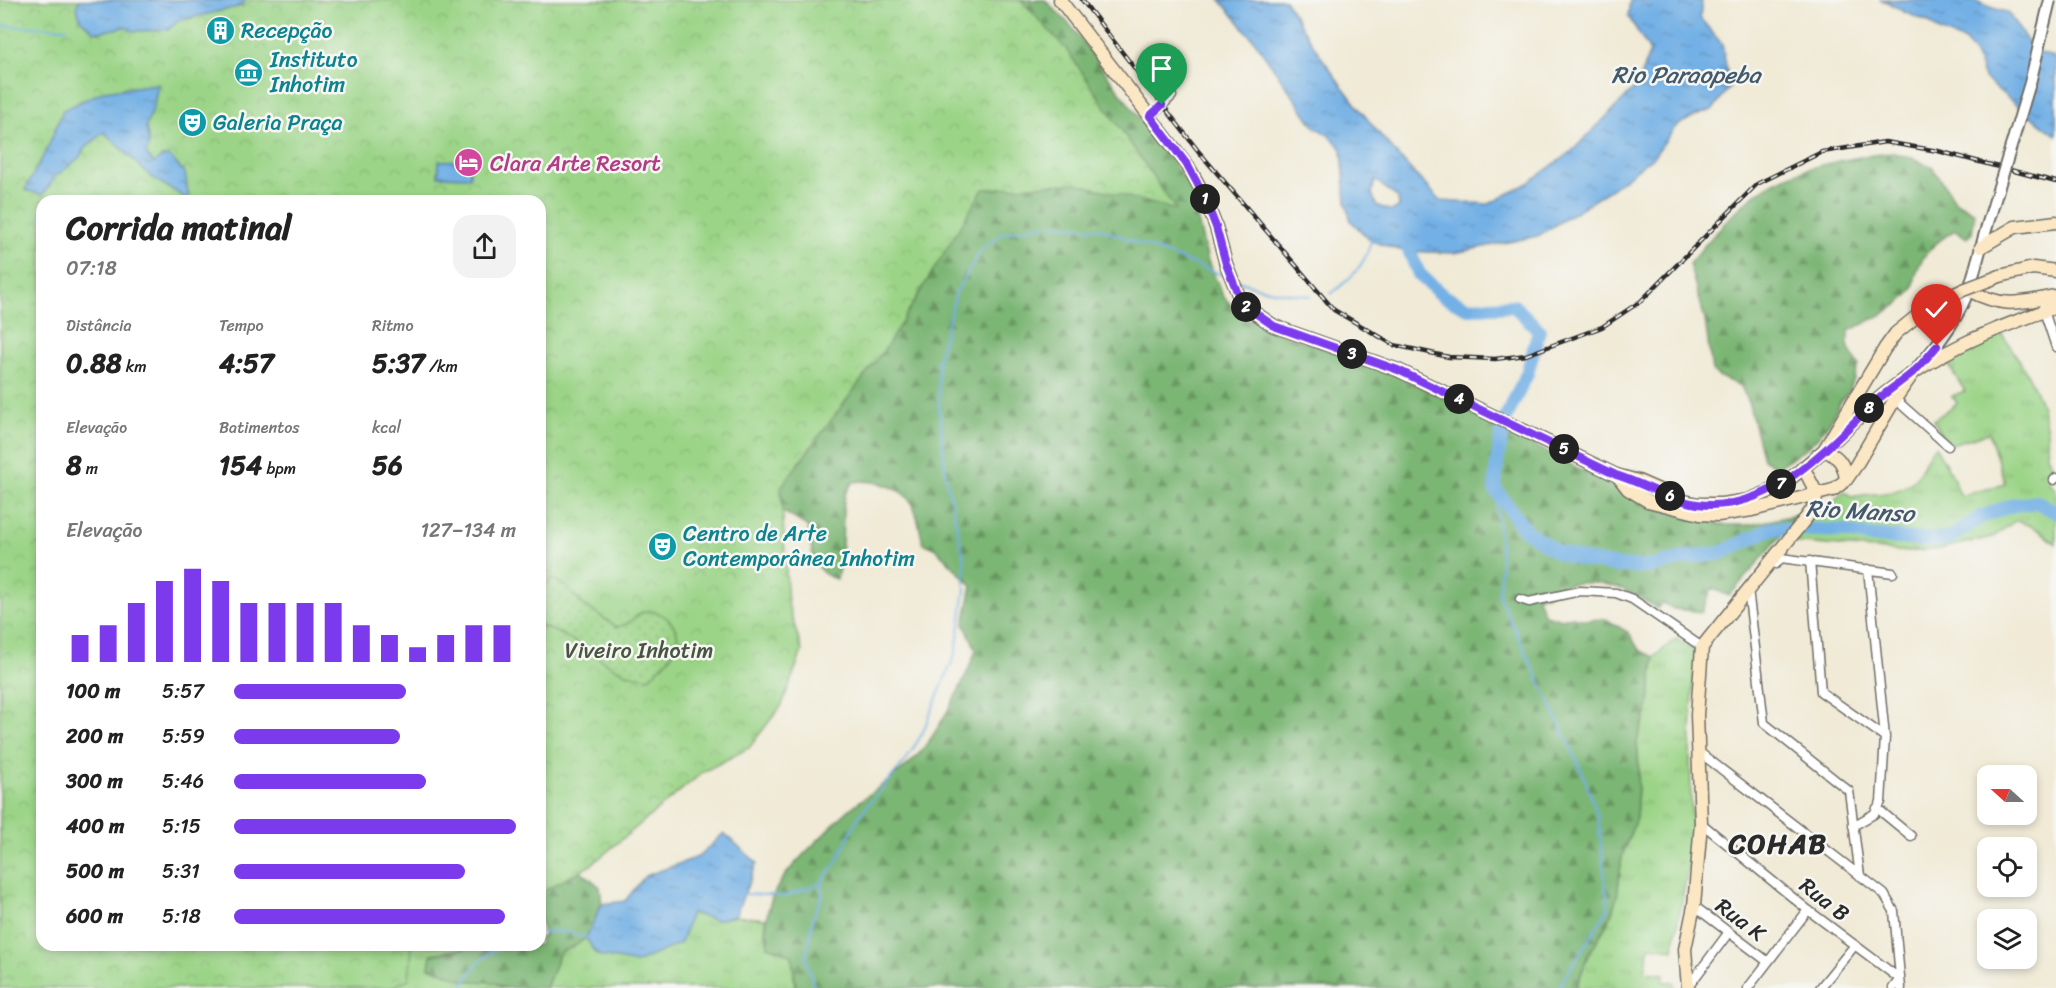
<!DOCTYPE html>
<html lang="pt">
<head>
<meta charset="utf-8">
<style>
  :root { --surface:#fff; --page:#f2f2f2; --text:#222; --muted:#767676; --accent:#7c3aed }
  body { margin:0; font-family:Sriracha,sans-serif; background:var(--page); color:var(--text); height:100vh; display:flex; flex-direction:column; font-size:22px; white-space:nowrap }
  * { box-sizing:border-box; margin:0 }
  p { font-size:20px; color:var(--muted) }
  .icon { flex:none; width:33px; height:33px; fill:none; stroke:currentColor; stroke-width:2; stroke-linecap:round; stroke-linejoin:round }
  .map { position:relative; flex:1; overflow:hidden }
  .panel { position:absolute; left:36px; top:195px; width:510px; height:756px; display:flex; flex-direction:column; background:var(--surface); border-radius:18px; box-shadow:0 3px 9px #0003 }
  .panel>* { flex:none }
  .needle { width:39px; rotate:291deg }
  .buttons { position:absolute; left:1977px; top:765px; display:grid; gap:12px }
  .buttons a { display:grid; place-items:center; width:60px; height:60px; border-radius:12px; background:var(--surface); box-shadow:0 3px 9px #0003; font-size:30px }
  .pin { position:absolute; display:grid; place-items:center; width:51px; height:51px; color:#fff; margin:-62px -26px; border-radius:50% 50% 50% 0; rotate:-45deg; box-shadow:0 0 6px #0007 }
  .pin .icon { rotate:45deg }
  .km { position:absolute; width:30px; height:30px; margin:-15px; border-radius:50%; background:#222; color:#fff; font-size:16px; line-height:30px; text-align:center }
  .round { display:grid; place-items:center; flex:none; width:63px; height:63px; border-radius:18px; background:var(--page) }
  .summary { display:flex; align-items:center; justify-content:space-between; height:102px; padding:0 30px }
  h1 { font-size:33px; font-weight:700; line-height:45px }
  .metrics { display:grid; grid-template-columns:repeat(3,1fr); gap:9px; height:102px; padding:6px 30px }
  .metrics div { display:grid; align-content:center }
  .metrics b { font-size:26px; font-weight:700 }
  .metrics small { font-size:16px; font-weight:400 }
  .metrics p { font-size:16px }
  .chart { height:168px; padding:12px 30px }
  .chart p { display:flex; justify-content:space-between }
  .chart svg { width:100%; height:108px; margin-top:6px; stroke:var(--accent); stroke-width:6 }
  ul { padding:0 30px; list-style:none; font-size:20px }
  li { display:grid; grid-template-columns:96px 72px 1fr; align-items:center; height:45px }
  li i { height:15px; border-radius:8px; background:var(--accent) }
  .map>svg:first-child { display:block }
</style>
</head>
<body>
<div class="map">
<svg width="2056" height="988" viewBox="0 0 2056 988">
  <defs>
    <pattern id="grass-tufts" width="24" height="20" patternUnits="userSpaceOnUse" patternTransform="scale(1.5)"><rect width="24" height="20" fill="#9bd487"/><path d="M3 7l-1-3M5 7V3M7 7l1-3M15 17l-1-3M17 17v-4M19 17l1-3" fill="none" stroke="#86b675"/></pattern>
    <pattern id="forest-firs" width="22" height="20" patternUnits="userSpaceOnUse" patternTransform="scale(1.5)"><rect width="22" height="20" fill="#7cb674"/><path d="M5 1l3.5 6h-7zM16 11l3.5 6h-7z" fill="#66945f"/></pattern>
    <pattern id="park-crowns" width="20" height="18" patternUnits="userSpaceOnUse" patternTransform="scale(1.5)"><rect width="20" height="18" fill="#9bd487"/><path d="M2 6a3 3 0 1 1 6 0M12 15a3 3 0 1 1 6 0" fill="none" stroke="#86b675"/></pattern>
    <pattern id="garden-dots" width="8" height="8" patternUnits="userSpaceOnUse" patternTransform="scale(1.5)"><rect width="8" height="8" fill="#9bd487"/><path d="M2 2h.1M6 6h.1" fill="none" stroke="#86b675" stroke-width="1.8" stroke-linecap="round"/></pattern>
    <pattern id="water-ripples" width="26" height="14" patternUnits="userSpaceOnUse" patternTransform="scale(1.5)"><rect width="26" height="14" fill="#73b0e5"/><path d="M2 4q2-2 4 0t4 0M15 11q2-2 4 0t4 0" fill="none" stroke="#5f8fba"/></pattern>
  </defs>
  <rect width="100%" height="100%" fill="#f6f6f2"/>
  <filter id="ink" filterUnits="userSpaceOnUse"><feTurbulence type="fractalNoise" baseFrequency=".0167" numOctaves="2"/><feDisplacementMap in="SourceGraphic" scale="12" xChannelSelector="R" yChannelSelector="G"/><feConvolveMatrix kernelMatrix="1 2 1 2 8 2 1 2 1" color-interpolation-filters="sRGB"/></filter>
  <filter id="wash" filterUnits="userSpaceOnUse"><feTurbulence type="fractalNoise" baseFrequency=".008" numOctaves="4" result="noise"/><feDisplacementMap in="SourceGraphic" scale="24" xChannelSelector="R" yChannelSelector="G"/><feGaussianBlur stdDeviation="1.35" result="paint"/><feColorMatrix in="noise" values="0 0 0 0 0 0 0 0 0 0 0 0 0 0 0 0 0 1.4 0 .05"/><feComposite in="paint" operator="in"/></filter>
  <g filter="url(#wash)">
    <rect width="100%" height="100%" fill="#f0ead6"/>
    <path fill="url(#grass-tufts)" stroke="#638059" stroke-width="1.5" d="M2001,333C2027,370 2052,409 2047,456L2054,468L2048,482L2056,488V544C2043,532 2033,525 2015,521L1993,537L1939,549L1909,552L1793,542L1818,510L1834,501L1844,491L1852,497C1874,492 1898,497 1915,479C1923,469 1926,455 1935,446L1952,475L1961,496L2005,484L1989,433L1951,444L1941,434L1934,420L1957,403L1952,396L1965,391L1944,358Z
      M1676,639L1695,651L1690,752L1692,847L1673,949L1649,946L1645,972L1664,974L1663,982H1674L1675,988H1576L1588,955L1609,921L1617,896L1622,856L1636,818L1639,769L1637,741L1649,704L1654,657Z
      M691,913L716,920L735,916L766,919L765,933L792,955L795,988H546L560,951L573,947L586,938L597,955Z
      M397,945H487L431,954L466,981L494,982L504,988H370Z"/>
    <path fill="url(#forest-firs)" stroke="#547050" stroke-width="1.5" d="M959,0H1045L1071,26L1189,185L1208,261L1223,296L1237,312L1260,326L1387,371L1456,404L1651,507L1721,525H1749L1800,514L1729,596L1712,588L1702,612L1674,609L1663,603L1657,609C1630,589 1604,579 1570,584C1562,586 1555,587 1550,594L1537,596L1545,615L1560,619L1573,617L1586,620L1606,619L1629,633L1639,650L1654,657L1649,704L1637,741L1639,769L1636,818L1622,856L1617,896L1609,921L1588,955L1576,988H796L792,955L768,946C758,898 787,871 818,840C829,830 839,818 851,808C872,791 897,777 916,757C936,737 968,676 976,649L964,624L972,586L935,548L923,543C920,531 918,516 913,505C903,486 872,479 853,482L845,494L843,510L842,552L837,579C810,573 813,550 807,526L762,499L540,201Z
      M1894,153L1915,159L1933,168L1956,202L1975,213L1972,233L1967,238L1955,230C1937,241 1922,253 1916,274C1914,279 1915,287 1911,291C1901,308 1866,322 1849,331C1845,346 1851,354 1859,365L1850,390L1840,402L1831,420L1818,437L1804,450L1780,465L1774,466L1763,459L1749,405L1741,386L1722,378L1712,371L1705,320L1689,264C1713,235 1749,191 1785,177C1813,165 1863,155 1894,153Z
      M540,729L569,861L600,887L602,904L586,938L573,947L560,952L546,988H504L494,982L466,981L429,967L431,955C462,949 491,942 523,948L528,945H540V938L545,935L540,920Z"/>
    <path fill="url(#park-crowns)" stroke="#638059" stroke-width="1.5" d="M0,0H1021L1066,49L1176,210L1077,183L983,189L887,346L781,487L788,604L802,651L782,705L749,748L703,772L591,865L540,893V201H42V945H409L412,948L409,979L390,988H0Z"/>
    <path fill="url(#garden-dots)" stroke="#638059" stroke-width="1.5" d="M552,579L566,586L582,604L617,627C635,624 633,612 649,611C655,611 666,616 670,621C690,643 666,663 649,678C618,677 596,654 570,639C561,633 550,630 540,625V589Z"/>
    <path fill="url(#water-ripples)" stroke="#4f6e88" stroke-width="1.5" fill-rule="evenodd" d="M80,0H245L242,6L178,21L168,30L133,31L125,27L100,32L93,31L81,20L76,6Z
      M1220,0H1285C1330,75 1379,140 1441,201L1489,204L1528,183L1572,151L1636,87L1650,51L1628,16L1630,0H1702L1700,18L1722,44L1730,87L1712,110L1695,116L1676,126L1654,156L1613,188L1538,236L1454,253L1403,251L1371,241L1351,221L1346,203L1342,149L1332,138L1314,126L1254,40ZM1375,180L1398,198L1399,208L1391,211L1376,205L1372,193Z
      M1879,0H1975L1982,4L2008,13L2034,51L2056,58V135L2016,105L1984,78L1977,58L1965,41L1939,31L1929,22L1904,12L1888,2Z
      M158,84L154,105L146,127L149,144L146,154L154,163L162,157L169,156L185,173L189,200L151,177L104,132L84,149L79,158L55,177L43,195L25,190L48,147L63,110L104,91Z
      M470,160V177L438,176L439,161Z
      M724,833L757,863L735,916L716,920L691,913L681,943L636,963L597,955L586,938L602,904L625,901L645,876L698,857Z"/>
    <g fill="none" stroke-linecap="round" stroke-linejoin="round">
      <path stroke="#73b0e5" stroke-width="2" d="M0,26L67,28
        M1238,281C1262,290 1285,294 1310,296
        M1331,294C1350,279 1367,264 1371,240
        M1495,489L1501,557L1499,596L1583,774L1598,817L1608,909L1558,988
        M744,894L786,896L821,883L837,861L858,817L906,760L922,734L956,652L965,590L964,558L946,478L939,409L938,360L956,292L981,250L1003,233L1048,224L1101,229L1225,276
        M540,932H568L587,938
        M462,988C473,965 482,956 505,945
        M814,988L806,957L814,914L822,897L821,883"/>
      <path stroke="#73b0e5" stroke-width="14" d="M1403,236L1419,274L1443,296L1468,308L1514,306L1539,330L1527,374L1504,421L1497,462L1495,489L1526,531L1557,552L1579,559L1617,566L1649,567L1684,558L1721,553L1772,528L1842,531L1867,536L1926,540L1948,539L1981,517L2009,506L2037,502L2056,512"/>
    </g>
  </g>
  <g filter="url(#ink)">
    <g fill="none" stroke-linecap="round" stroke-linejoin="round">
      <defs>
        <path id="minor" d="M1151,116L1172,96
          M2043,308L2056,347
          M1895,399L1948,446
          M2054,480L2056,478
          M1810,561L1821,692L1885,737
          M1776,564L1781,558L1893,573
          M1748,589L1764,723L1849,791L1860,876
          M1520,599L1529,602L1580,591L1616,593L1632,599L1702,647
          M1699,752L1884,894L1894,911L1901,988
          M1877,808L1911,836
          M1701,823L1808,910L1900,979L1893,988
          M1853,826L1874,814L1881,802L1885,737L1868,569
          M1694,906L1767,961
          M1688,987L1729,932
          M1748,988L1808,910
          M1820,988L1855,945"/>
        <path id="tertiary" d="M1918,367C1939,344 1958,319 1969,289C1977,264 1983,238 1991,213"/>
        <path id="secondary" d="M1060,0L1188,166L1203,193L1216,227L1226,264L1242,304L1274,326L1398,370L1616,475L1638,481L1684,501L1698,504H1722L1749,500L1768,492L1790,479L1824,450L1885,348L1896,333L1927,308
          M1981,247L2015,227L2056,222
          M2000,276L2033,268L2056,271
          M1968,290C2006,309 2017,303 2056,296
          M1836,439C1853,423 1869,406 1887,392C1937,351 1995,328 2056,307
          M1824,450C1839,457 1844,463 1846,480
          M1803,467L1817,494
          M1617,475L1628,489L1648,501L1700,514L1718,515L1752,510L1833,490L1846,480L1855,467L1895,399L1914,372
          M1688,988L1685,949L1694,906L1701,823L1697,715L1702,647L1806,518L1814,507L1817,494"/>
      </defs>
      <use href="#minor" stroke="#706e67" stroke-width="11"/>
      <use href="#tertiary" stroke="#706e67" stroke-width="14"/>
      <use href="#secondary" stroke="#706e67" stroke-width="15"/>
      <use href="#minor" stroke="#fff" stroke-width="8"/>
      <use href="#tertiary" stroke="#fff" stroke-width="10"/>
      <use href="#secondary" stroke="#fbe7c3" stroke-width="12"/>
      <defs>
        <path id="rail" d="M1082,0L1199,152L1334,310L1394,345L1449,357L1495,359L1526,355L1602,327L1641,301L1757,184L1822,152L1885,142L1938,151L2056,182"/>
      </defs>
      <use href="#rail" stroke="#2b2b2b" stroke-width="4.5"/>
      <use href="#rail" stroke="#f6f6f2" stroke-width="2" stroke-dasharray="7" stroke-linecap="butt"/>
      <defs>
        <path id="tertiary-bridge" d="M1991,213L2030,83L2050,0"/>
        <path id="secondary-bridge" d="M1927,308L1963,290L2000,276"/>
      </defs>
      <use href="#tertiary-bridge" stroke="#706e67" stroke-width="14" stroke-linecap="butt"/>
      <use href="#secondary-bridge" stroke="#706e67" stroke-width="15" stroke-linecap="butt"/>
      <use href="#tertiary-bridge" stroke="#fff" stroke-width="10"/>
      <use href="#secondary-bridge" stroke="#fbe7c3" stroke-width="12"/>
    </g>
  </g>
  <g fill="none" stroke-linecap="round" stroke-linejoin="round" filter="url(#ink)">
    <defs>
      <path id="route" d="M1162,105L1150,116L1188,166L1203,194L1216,227L1226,264L1242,304L1274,326L1398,370L1616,475C1643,483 1669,500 1697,504C1772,514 1827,447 1876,401C1887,391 1900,383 1912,373C1921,366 1929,355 1937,346"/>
    </defs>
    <use href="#route" stroke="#fff" stroke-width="12"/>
    <use href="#route" stroke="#7c3aed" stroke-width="8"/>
  </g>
  <defs>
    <symbol id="building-disc" viewBox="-11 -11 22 22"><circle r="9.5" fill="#0f9aa8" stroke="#f6f6f2"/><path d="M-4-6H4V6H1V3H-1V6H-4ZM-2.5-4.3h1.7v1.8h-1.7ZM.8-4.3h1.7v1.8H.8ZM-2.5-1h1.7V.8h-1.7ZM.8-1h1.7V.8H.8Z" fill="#fff"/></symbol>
    <symbol id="museum-disc" viewBox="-11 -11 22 22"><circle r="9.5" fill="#0f9aa8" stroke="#f6f6f2"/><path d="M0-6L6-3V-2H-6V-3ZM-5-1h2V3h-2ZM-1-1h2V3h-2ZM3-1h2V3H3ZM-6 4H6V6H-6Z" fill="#fff"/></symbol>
    <symbol id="theatre-disc" viewBox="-11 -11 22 22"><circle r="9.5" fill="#0f9aa8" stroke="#f6f6f2"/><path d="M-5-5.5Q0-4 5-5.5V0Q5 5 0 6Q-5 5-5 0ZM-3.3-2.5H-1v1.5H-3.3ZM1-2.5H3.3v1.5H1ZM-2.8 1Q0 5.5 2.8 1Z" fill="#fff"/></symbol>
    <symbol id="hotel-disc" viewBox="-11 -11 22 22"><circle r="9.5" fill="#d1479c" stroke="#f6f6f2"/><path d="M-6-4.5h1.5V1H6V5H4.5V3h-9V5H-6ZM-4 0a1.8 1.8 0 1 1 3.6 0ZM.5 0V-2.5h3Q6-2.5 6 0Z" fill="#fff"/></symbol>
  </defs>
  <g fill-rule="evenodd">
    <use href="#building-disc" x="204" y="14" width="33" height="33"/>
    <use href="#museum-disc" x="232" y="56" width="33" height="33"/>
    <use href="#theatre-disc" x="176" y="106" width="33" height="33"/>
    <use href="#hotel-disc" x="452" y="146" width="33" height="33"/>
    <use href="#theatre-disc" x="646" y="530" width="33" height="33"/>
  </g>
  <g text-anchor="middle" stroke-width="5" stroke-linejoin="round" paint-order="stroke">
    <g font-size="22" fill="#0d838f" stroke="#f6f6f2" text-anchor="start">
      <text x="241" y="38">Recepção</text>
      <text x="270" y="67">Instituto<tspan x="270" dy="25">Inhotim</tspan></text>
      <text x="213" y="130">Galeria Praça</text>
      <text x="683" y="541">Centro de Arte<tspan x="683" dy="25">Contemporânea Inhotim</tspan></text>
    </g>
    <g font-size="22" fill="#b23c85" stroke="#f6f6f2" text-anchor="start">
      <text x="490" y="171">Clara Arte Resort</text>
    </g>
    <g font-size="22" fill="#475542" stroke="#f6f6f2">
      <text x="639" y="658">Viveiro Inhotim</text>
    </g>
    <g font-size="22" fill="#2b2b2b" stroke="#f6f6f2">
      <text transform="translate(1825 899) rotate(38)" y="8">Rua B</text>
      <text transform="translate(1741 919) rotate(37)" y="8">Rua K</text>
    </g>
    <g font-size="24" font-style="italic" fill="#445a6c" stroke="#f6f6f2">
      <text x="1686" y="83">Rio Paraopeba</text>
      <text transform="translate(1860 511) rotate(3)" y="8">Rio Manso</text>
    </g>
    <g font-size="28" font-weight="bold" letter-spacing="1.5" fill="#2b2b2b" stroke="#f6f6f2">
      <text x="1778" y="853">COHAB</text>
    </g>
  </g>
</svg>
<div class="buttons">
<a><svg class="needle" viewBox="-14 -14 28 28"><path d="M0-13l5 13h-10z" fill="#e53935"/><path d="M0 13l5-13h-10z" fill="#767676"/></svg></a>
<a><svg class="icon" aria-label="locate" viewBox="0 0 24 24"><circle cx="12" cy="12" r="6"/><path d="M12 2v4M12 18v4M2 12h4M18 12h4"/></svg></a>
<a><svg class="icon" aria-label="layers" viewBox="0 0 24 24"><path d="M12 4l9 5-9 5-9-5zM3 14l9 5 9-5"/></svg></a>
</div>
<div class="pin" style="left:1162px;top:105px;background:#1e9e55"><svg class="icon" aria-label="arrive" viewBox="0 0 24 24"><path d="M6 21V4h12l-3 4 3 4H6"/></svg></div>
<div class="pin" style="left:1937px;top:346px;background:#d93025"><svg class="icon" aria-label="check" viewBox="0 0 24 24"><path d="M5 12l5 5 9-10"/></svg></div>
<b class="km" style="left:1205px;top:199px">1</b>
<b class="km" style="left:1246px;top:307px">2</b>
<b class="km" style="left:1352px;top:354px">3</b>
<b class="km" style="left:1459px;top:399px">4</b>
<b class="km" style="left:1564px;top:449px">5</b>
<b class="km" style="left:1670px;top:496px">6</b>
<b class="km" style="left:1781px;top:484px">7</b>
<b class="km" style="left:1869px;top:408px">8</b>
<section class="panel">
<div class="summary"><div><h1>Corrida matinal</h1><p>07:18</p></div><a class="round"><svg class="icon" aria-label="share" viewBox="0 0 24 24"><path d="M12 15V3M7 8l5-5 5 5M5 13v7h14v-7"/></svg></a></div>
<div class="metrics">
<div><p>Distância</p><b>0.88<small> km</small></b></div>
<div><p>Tempo</p><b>4:57</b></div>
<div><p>Ritmo</p><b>5:37<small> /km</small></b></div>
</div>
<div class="metrics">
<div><p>Elevação</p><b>8<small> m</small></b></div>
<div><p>Batimentos</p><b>154<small> bpm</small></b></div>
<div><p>kcal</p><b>56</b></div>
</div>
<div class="chart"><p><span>Elevação</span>127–134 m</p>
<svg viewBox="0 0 160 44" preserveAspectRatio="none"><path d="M5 44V33M15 44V29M25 44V20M35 44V11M45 44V6M55 44V11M65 44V20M75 44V20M85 44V20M95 44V20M105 44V29M115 44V33M125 44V38M135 44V33M145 44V29M155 44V29"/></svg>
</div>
<ul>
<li><b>100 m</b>5:57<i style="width:61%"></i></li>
<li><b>200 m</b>5:59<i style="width:59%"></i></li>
<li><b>300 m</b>5:46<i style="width:68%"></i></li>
<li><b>400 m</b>5:15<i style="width:100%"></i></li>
<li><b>500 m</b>5:31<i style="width:82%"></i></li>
<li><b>600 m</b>5:18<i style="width:96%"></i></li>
</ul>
</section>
</div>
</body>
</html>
